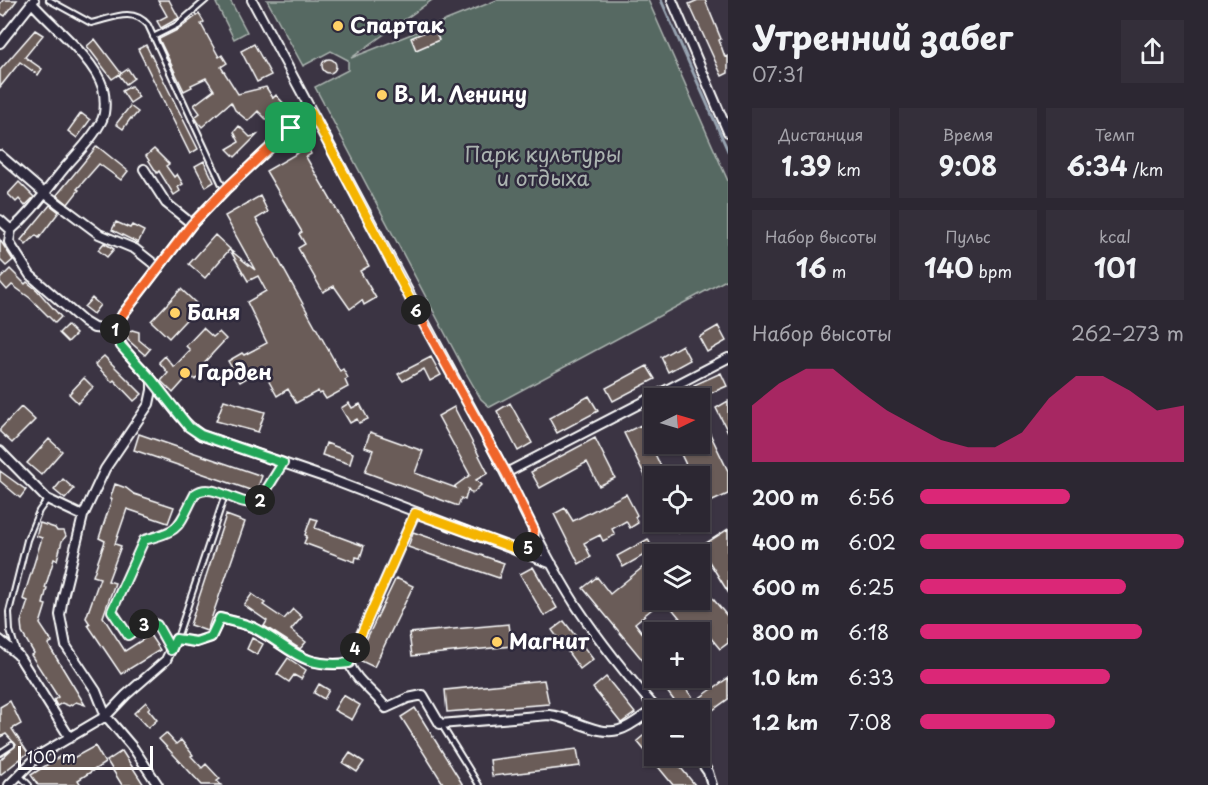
<!DOCTYPE html>
<html lang="ru">
<head>
<meta charset="utf-8">
<style>
  :root { --surface:#2c2732; --page:#342f3a; --text:#f1f3f6; --muted:#a6a5ac; --line:#48444d; --accent:#db2777 }
  body { margin:0; font-family:"Playpen Sans",sans-serif; background:var(--page); color:var(--text); height:100vh; display:flex; flex-direction:column; font-size:22px; white-space:nowrap }
  * { box-sizing:border-box; margin:0 }
  p { font-size:20px; color:var(--muted) }
  .icon { flex:none; width:33px; height:33px; fill:none; stroke:currentColor; stroke-width:2; stroke-linecap:round; stroke-linejoin:round }
  .map { position:relative; flex:1; overflow:hidden }
  .panel { display:flex; flex-direction:column; background:var(--surface); width:480px }
  .panel>* { flex:none }
  .needle { width:39px; rotate:85deg }
  .buttons { position:absolute; left:644px; top:388px; display:grid; gap:12px }
  .buttons a { display:grid; place-items:center; width:66px; height:66px; border-radius:0px; background:var(--surface); box-shadow:0 2px 4px #0004,0 0 0 2px var(--line); font-size:30px }
  .scale { position:absolute; left:18px; bottom:15px; width:135px; box-sizing:border-box; padding-left:6px; border:3px solid #fff; border-top:0; font-size:16px; line-height:21px; white-space:nowrap; color:#fff; -webkit-text-stroke:4px #2f2a3d; paint-order:stroke }
  .pin { position:absolute; display:grid; place-items:center; width:51px; height:51px; color:#fff; margin:-26px; border-radius:12px; box-shadow:0 3px 9px #0006 }
  .km { position:absolute; width:30px; height:30px; margin:-15px; border-radius:50%; background:#222; color:#fff; font-size:16px; line-height:30px; text-align:center }
  .round { display:grid; place-items:center; flex:none; width:63px; height:63px; border-radius:0px; background:var(--page) }
  .headline { display:flex; align-items:center; justify-content:space-between; height:102px; padding:0 24px }
  h1 { font-size:33px; font-weight:700; line-height:45px }
  .stats { display:grid; grid-template-columns:repeat(3,1fr); gap:9px; height:102px; padding:6px 24px }
  .stats div { display:grid; align-content:center; border-radius:0px; background:var(--page); text-align:center }
  .stats b { font-size:26px; font-weight:700 }
  .stats small { font-size:16px; font-weight:400 }
  .stats p { font-size:16px }
  .chart { height:168px; padding:12px 24px }
  .chart p { display:flex; justify-content:space-between }
  .chart svg { width:100%; height:108px; margin-top:6px; fill:var(--accent); opacity:.7 }
  ul { padding:0 24px; list-style:none; font-size:20px }
  li { display:grid; grid-template-columns:96px 72px 1fr; align-items:center; height:45px }
  li i { height:15px; border-radius:8px; background:var(--accent) }
  main { display:flex; flex:1; min-height:0 }
  .map>svg:first-child { display:block }
</style>
</head>
<body>
<main>
<div class="map">
<svg width="728" height="785" viewBox="0 0 728 785">
  <rect width="100%" height="100%" fill="#3b3443"/>
  <filter id="ink" filterUnits="userSpaceOnUse"><feTurbulence type="fractalNoise" baseFrequency=".0167" numOctaves="2"/><feDisplacementMap in="SourceGraphic" scale="12" xChannelSelector="R" yChannelSelector="G"/><feConvolveMatrix kernelMatrix="1 2 1 2 8 2 1 2 1" color-interpolation-filters="sRGB"/></filter>
  <g filter="url(#ink)">
    <path fill="#576962" stroke="#abb4b0" stroke-width="1.5" d="M222,0H230L247,32L234,39L216,3Z
      M267,0H432L351,58L497,0H648L728,181V279L490,407L481,399L466,373L315,87L348,70V60L331,51L303,66Z"/>
    <g fill="none" stroke-linecap="round" stroke-linejoin="round">
      <path stroke="#98a4b2" stroke-width="3" d="M661,0L728,151"/>
    </g>
    <path fill="#6a5c59" stroke="#fff" stroke-width="1.5" d="M3,0H17L5,16L0,13V4Z
      M158,0H169L179,18L161,28L157,21L167,16Z
      M698,0H705L721,39L719,40L725,57L728,56V73L722,76L689,4Z
      M199,14L204,22L201,24L219,57L222,55L227,63L221,67L238,94L266,87L273,98L276,95L287,107L270,123L258,111L248,121L235,110L231,102L202,127L198,122L195,117L200,113L194,105L214,90L206,78L191,85L192,87L184,91L159,39L179,29Z
      M434,28L439,40L416,50L411,38Z
      M35,30L43,35L25,57L42,69L38,75L20,62L0,87V70Z
      M95,39L121,73L112,79L87,46Z
      M254,44L271,75L257,82L241,51Z
      M146,45L198,149L190,154L138,49Z
      M322 66a7 7 0 1 1 14 0a7 7 0 1 1-14 0Z
      M128,69L134,78L126,84L119,75Z
      M131,86L139,97L130,103L122,91Z
      M130,106L138,112L132,119L131,118L123,129L116,124Z
      M81,113L90,120L77,138L68,131Z
      M239,126L250,137L257,135L235,157L227,149L239,142L234,132Z
      M97,146L128,171L121,180L99,164L77,189L79,190L68,204L57,195Z
      M308,147L311,154L306,157L369,266L360,271L376,298L364,305L362,300L350,309L334,286L323,292L298,248L305,244L299,234L302,232L266,171Z
      M154,149L169,164L166,166L174,177L177,174L183,184L178,187L180,191L174,195L159,171L157,173L146,156Z
      M204,161L214,182L206,187L195,166Z
      M19,182L34,197L25,206L19,199L16,202L8,194Z
      M260,196L268,212L256,219L340,371L343,369L348,378L345,380L348,387L326,399L322,393L319,394L318,391L296,403L288,389L277,396L262,369L240,382L228,361L242,353L244,355L267,343L247,302L266,291L258,276L248,281L230,250L255,270L225,216Z
      M50,205L59,212L39,238L36,235L26,245L21,240Z
      M116,222L130,228L132,225L144,231L138,243L112,230Z
      M215,235L230,249L205,278L189,264Z
      M0,240L13,260L6,266L0,260Z
      M104,243L114,249L107,257L98,250Z
      M10,269L25,284L27,282L37,290L61,317L55,323L30,298L12,285L7,290L0,282V279Z
      M181,289L199,306L169,338L151,321Z
      M92,298L100,305L93,314L84,307Z
      M67,325L76,334L68,342L59,333Z
      M718,326L726,341L707,352L699,337Z
      M203,328L213,337L219,332L226,339L199,368L203,372L195,380L190,374L173,393L161,381L168,373L159,362L165,356L174,367L190,350L186,346Z
      M132,330L139,332V340L150,349L145,355L128,340L127,333Z
      M682,345L690,360L668,372L661,357Z
      M104,356L142,394L134,401L114,380L112,382L95,364Z
      M431,357L441,375L430,381L424,369L403,381L398,374Z
      M647,366L655,379L613,401L606,388Z
      M721,373L727,386L697,399H680L697,391L694,385Z
      M84,378L93,387L78,403L69,394Z
      M589,396L598,411L557,433L549,418Z
      M224,400L265,412L258,432L216,421Z
      M728,401V432L716,408Z
      M349,403L352,408L360,404L368,419L359,423L357,419L350,423L341,408Z
      M510,403L532,443L518,451L497,411Z
      M21,407L35,420L12,443L0,432V429Z
      M454,407L488,473L476,480L481,485L472,494L468,489L465,500L461,498L458,506L365,472L373,450L365,447L370,432L423,451L415,473L456,488L455,486L470,475L438,416Z
      M699,411L728,471V494L706,504L699,491V477H692L676,444H699Z
      M641,425L666,477H654V494L624,433Z
      M139,434L262,476L256,492L134,450Z
      M595,438L615,478L599,486L587,462L540,488L531,472Z
      M49,439L62,451L41,475L27,463Z
      M326,443L353,453L350,464L322,455Z
      M0,471L26,490L20,498L0,481Z
      M63,479L74,489L65,499L54,490Z
      M115,484L126,488L134,494L174,507L168,523L127,509L115,544L121,546L108,581L115,583L103,617L125,651L150,635L160,650L121,674L88,625L90,624L86,618L100,578L93,576L105,541L99,538L112,499H110Z
      M626,494L637,515L635,517L638,523L630,528L626,521L612,529L615,535L603,541L600,535L584,543L591,557L579,564L554,514L565,508L573,521Z
      M226,515L245,522L207,631L190,625Z
      M311,518L318,520L315,528L364,546L360,558L356,557L355,562L304,543L307,536L305,535Z
      M672,522H697L678,533Z
      M40,523L55,528L57,531H64L66,536L62,541L57,560L54,559L45,588H47L43,604L46,605L40,624L52,642L48,644L85,705L76,702L69,706L62,703L57,706L54,700L58,697L31,655L34,653L22,633L21,622L28,601L23,599L42,538L36,536Z
      M728,529V592L700,547Z
      M413,532L504,563L499,578L408,547Z
      M648,539L653,550L623,567L617,556Z
      M654,558V600H663L635,623L654,648V674L583,588L597,577L610,594Z
      M533,567L557,608L544,616L520,574Z
      M396,578L413,586L374,667L357,659Z
      M699,582L728,617V643L720,649L701,626L692,633L665,600H699Z
      M252,594L265,603L263,605L284,619L293,609L302,617L291,630L306,642L300,649L264,626L267,621L244,605Z
      M564,621L593,659L580,669L552,630Z
      M509,624L512,646L412,656L409,633Z
      M252,638L263,644L257,655L247,649Z
      M288,658L306,670L301,679L294,675L289,682L277,674Z
      M606,677L635,713L621,723L593,688Z
      M657,678H678L695,701L728,678V699L699,720V711H682Z
      M544,680L549,704L447,712L445,690Z
      M319,684L329,690L324,699L314,693Z
      M343,695L360,705L352,720L334,710Z
      M10,701L21,724L12,729L28,753L0,775V760L16,745L6,734L0,737V707Z
      M146,702L150,707L148,709L157,720L148,728L134,713Z
      M415,708L463,785H444L401,717Z
      M650,730L654,736V756H671L695,785H673L637,741Z
      M166,733L176,744L181,740L193,755L191,756L202,768L206,764L220,779L217,781L221,785H202L159,739Z
      M95,746L105,763L78,780L81,785H38L31,775L62,755L66,762Z
      M577,749L580,766L492,776L490,760Z
      M122,751L144,785H122L107,761Z
      M350,753L364,762L357,772L343,763Z"/>
    <g fill="none" stroke-linecap="round" stroke-linejoin="round">
      <defs>
        <path id="lane" d="M49,0L91,23C111,19 132,6 148,25L224,189
          M153,37L177,25L206,0
          M177,638L225,495
          M170,648L157,625L148,622L128,635L112,611L144,540C182,530 177,528 195,494C208,483 236,499 252,503L262,499L282,463
          M17,652L10,631L9,612L27,540L39,511L47,500
          M349,662L415,513
          M441,724L479,785
          M0,753L12,745
          M19,775L29,785"/>
        <path id="street" d="M252,0C327,140 401,280 477,419C511,481 539,548 577,607C601,643 629,678 658,711
          M672,0L728,132
          M0,43L34,0
          M0,155L44,193L99,234L135,249L159,268
          M144,169L166,203L192,224
          M0,220L11,230
          M11,230C32,212 45,192 62,171C75,155 93,139 102,120C106,111 105,97 103,88C94,58 52,26 32,3
          M11,230L9,242L30,275L84,322L94,328L115,330
          M115,330C121,351 138,363 151,379C167,399 180,421 201,435L327,478L552,564
          M115,330L123,314L192,224L225,190L291,128L312,113
          M152,381V390L149,404L105,469L83,516L63,597L60,615L66,646L96,691L106,716L134,749L158,785
          M0,451L47,499L83,516
          M506,473L728,358
          M521,551C531,546 533,541 534,531
          M0,640L18,655L70,738
          M697,756L708,772L712,785
          M9,785L38,756L106,716L126,695L166,660L176,639L196,642L211,637L220,618C231,621 242,623 252,627C291,646 299,669 349,663C357,683 374,691 386,708L408,698L423,695L440,724L549,715C572,717 596,736 619,730C631,727 644,715 655,708"/>
      </defs>
      <use href="#lane" stroke="#fff" stroke-width="8"/>
      <use href="#street" stroke="#fff" stroke-width="12"/>
      <use href="#lane" stroke="#2f2a3d" stroke-width="4"/>
      <use href="#street" stroke="#2f2a3d" stroke-width="8"/>
    </g>
  </g>
  <g fill="none" stroke-linecap="round" stroke-linejoin="round" filter="url(#ink)">
    <defs>
      <path id="split-1" d="M115,329L123,314L192,224L225,190L291,128"/>
      <path id="split-2" d="M115,329L121,346L152,380L189,427L201,435L283,463L260,500"/>
      <path id="split-3" d="M144,624L128,635L112,611L144,540C182,530 177,528 195,494C214,479 242,512 260,500"/>
      <path id="split-4" d="M144,624L148,622L157,625L171,650L176,639L196,642L211,637L220,618C231,621 242,623 252,627C291,646 299,669 349,663L355,648"/>
      <path id="split-5" d="M355,648L415,513L521,551L528,547"/>
      <path id="split-6" d="M416,310L506,473L534,530L533,540L528,547"/>
      <path id="split-7" d="M291,128L312,113L416,310"/>
    </defs>
    <use href="#split-1" stroke="#fff" stroke-width="12"/>
    <use href="#split-2" stroke="#fff" stroke-width="12"/>
    <use href="#split-3" stroke="#fff" stroke-width="12"/>
    <use href="#split-4" stroke="#fff" stroke-width="12"/>
    <use href="#split-5" stroke="#fff" stroke-width="12"/>
    <use href="#split-6" stroke="#fff" stroke-width="12"/>
    <use href="#split-7" stroke="#fff" stroke-width="12"/>
    <use href="#split-1" stroke="#f0652b" stroke-width="8"/>
    <use href="#split-2" stroke="#22a559" stroke-width="8"/>
    <use href="#split-3" stroke="#22a559" stroke-width="8"/>
    <use href="#split-4" stroke="#22a559" stroke-width="8"/>
    <use href="#split-5" stroke="#f5b400" stroke-width="8"/>
    <use href="#split-6" stroke="#f0652b" stroke-width="8"/>
    <use href="#split-7" stroke="#f5b400" stroke-width="8"/>
  </g>
  <g fill="#ffd166" stroke="#2f2a3d" stroke-width="2">
    <circle cx="338" cy="26" r="6"/>
    <circle cx="382" cy="95" r="6"/>
    <circle cx="175" cy="313" r="6"/>
    <circle cx="185" cy="373" r="6"/>
    <circle cx="497" cy="642" r="6"/>
  </g>
  <g text-anchor="middle" stroke-width="5" stroke-linejoin="round" paint-order="stroke">
    <g font-size="21" font-weight="bold" fill="#fff" stroke="#2f2a3d" text-anchor="start">
      <text x="350" y="33">Спартак</text>
      <text x="394" y="102">В. И. Ленину</text>
      <text x="187" y="320">Баня</text>
      <text x="197" y="380">Гарден</text>
      <text x="509" y="649">Магнит</text>
    </g>
    <g font-size="21" fill="#abb4b0" stroke="#2f2a3d">
      <text x="543" y="162">Парк культуры<tspan x="543" dy="24">и отдыха</tspan></text>
    </g>
  </g>
</svg>
<div class="buttons">
<a><svg class="needle" viewBox="-14 -14 28 28"><path d="M0-13l5 13h-10z" fill="#e53935"/><path d="M0 13l5-13h-10z" fill="#a6a5ac"/></svg></a>
<a><svg class="icon" aria-label="locate" viewBox="0 0 24 24"><circle cx="12" cy="12" r="6"/><path d="M12 2v4M12 18v4M2 12h4M18 12h4"/></svg></a>
<a><svg class="icon" aria-label="layers" viewBox="0 0 24 24"><path d="M12 4l9 5-9 5-9-5zM3 14l9 5 9-5"/></svg></a>
<a>+</a>
<a>−</a>
</div>
<div class="scale">100 m</div>
<div class="pin" style="left:291px;top:128px;background:#1e9e55"><svg class="icon" aria-label="arrive" viewBox="0 0 24 24"><path d="M6 21V4h12l-3 4 3 4H6"/></svg></div>
<b class="km" style="left:115px;top:329px">1</b>
<b class="km" style="left:260px;top:500px">2</b>
<b class="km" style="left:144px;top:624px">3</b>
<b class="km" style="left:355px;top:648px">4</b>
<b class="km" style="left:528px;top:547px">5</b>
<b class="km" style="left:416px;top:310px">6</b>
</div>
<section class="panel">
<div class="headline"><div><h1>Утренний забег</h1><p>07:31</p></div><a class="round"><svg class="icon" aria-label="share" viewBox="0 0 24 24"><path d="M12 15V3M7 8l5-5 5 5M5 13v7h14v-7"/></svg></a></div>
<div class="stats">
<div><p>Дистанция</p><b>1.39<small> km</small></b></div>
<div><p>Время</p><b>9:08</b></div>
<div><p>Темп</p><b>6:34<small> /km</small></b></div>
</div>
<div class="stats">
<div><p>Набор высоты</p><b>16<small> m</small></b></div>
<div><p>Пульс</p><b>140<small> bpm</small></b></div>
<div><p>kcal</p><b>101</b></div>
</div>
<div class="chart"><p><span>Набор высоты</span>262–273 m</p>
<svg viewBox="0 0 160 44" preserveAspectRatio="none"><path d="M0 44V21L10 12L20 6L30 6L40 15L50 23L60 29L70 35L80 38L90 38L100 32L110 18L120 9L130 9L140 15L150 23L160 21V44z"/></svg>
</div>
<ul>
<li><b>200 m</b>6:56<i style="width:57%"></i></li>
<li><b>400 m</b>6:02<i style="width:100%"></i></li>
<li><b>600 m</b>6:25<i style="width:78%"></i></li>
<li><b>800 m</b>6:18<i style="width:84%"></i></li>
<li><b>1.0 km</b>6:33<i style="width:72%"></i></li>
<li><b>1.2 km</b>7:08<i style="width:51%"></i></li>
</ul>
</section>
</main>
</body>
</html>
